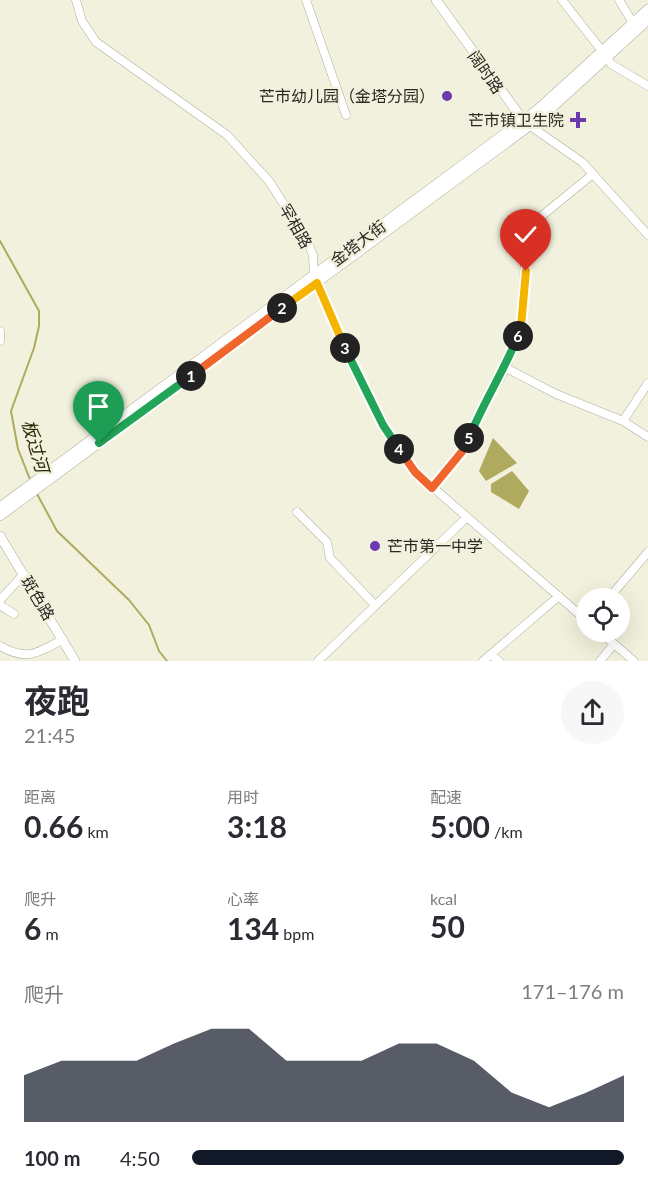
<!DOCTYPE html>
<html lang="zh">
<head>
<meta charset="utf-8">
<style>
  :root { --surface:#fff; --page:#f7f7f7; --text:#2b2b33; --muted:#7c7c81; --accent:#111827 }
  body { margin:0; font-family:Lato,"Noto Sans SC",sans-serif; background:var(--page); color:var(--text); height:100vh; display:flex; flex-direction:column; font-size:22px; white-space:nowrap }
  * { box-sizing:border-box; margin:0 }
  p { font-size:20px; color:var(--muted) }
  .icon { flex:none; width:33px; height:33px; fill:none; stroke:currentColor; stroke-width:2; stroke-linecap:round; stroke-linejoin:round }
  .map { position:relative; height:661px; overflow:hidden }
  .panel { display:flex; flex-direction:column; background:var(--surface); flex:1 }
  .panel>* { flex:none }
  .fabs { position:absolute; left:576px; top:588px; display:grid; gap:12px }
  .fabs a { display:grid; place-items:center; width:54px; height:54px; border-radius:50%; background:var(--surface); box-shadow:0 6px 24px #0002; font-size:30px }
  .pin { position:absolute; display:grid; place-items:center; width:51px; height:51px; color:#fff; margin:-62px -26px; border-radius:50% 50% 50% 0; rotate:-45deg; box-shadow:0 0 6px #0007 }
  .pin .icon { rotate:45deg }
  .km { position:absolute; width:30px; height:30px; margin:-15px; border-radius:50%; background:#222; color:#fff; font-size:16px; line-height:30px; text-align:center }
  .round { display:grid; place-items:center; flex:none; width:63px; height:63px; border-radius:32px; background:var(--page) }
  .summary { display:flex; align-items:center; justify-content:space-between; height:102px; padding:0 24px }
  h1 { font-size:33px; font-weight:700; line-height:45px }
  .stats { display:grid; grid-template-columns:repeat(3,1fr); gap:9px; height:102px; padding:6px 24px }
  .stats div { display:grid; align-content:center }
  .stats b { font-size:30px; font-weight:700 }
  .stats small { font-size:16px; font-weight:400 }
  .stats p { font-size:16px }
  .chart { height:168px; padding:12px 24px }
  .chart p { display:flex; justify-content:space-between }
  .chart svg { width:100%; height:108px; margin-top:6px; fill:var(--accent); opacity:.7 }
  ul { padding:0 24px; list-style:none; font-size:20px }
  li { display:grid; grid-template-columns:96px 72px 1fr; align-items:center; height:45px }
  li i { height:15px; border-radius:8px; background:var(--accent) }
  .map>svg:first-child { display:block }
</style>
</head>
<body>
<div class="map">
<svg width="648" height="661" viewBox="0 0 648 661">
  <rect width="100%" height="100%" fill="#f1f1dd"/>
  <path fill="#afaa5e" d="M493,438L517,463L486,481L479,471Z
    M512,471L529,491L519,509L491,492V484Z"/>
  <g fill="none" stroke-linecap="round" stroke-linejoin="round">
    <path stroke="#afaa5e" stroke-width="2" d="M0,241L39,311V326L34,348L11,411L18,449L31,482
      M36,492L57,531L129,600L149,625L159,651L167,661"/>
    <defs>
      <path id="minor" d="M76,0L82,21L96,42L227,135L269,181L307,241L313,255L314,276L342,342L383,425L415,472L586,620
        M306,0L346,115
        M562,0L602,51
        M619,0L633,23
        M607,57L611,64L648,86
        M526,123L582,162L648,235
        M0,331V341
        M506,368L556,394L623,421L648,437
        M623,421L648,383
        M432,488L465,448L476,419L506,368L521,326L527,228L593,174
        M297,512L327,542L330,558L374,604
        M609,598L648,552
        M0,600L24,574
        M0,601L1,606L14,614
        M600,632L634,661
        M0,646C26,661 37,654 63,639
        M491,655L499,661
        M318,661L466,518
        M483,661L559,596
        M600,661L614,644"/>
      <path id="major" d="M436,0L523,120
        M0,507L538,109L648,9
        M0,516L543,116L648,20
        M0,536L75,661"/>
    </defs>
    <use href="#minor" stroke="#afae9c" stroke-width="9"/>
    <use href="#major" stroke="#afae9c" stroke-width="10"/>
    <use href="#minor" stroke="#fff" stroke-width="8"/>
    <use href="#major" stroke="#fff" stroke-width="9"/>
  </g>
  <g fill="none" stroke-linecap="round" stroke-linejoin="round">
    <defs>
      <path id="split-1" d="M99,443L191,376"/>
      <path id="split-2" d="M191,376L282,308"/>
      <path id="split-3" d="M282,308L317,283L345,348"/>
      <path id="split-4" d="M345,348L383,425L399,449"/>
      <path id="split-5" d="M399,449L415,472L432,488L465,448L469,438"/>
      <path id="split-6" d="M469,438C483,403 504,371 518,336"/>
      <path id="split-7" d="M518,336L521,326L526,271"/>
    </defs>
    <use href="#split-1" stroke="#fff" stroke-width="12"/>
    <use href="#split-2" stroke="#fff" stroke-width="12"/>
    <use href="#split-3" stroke="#fff" stroke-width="12"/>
    <use href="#split-4" stroke="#fff" stroke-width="12"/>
    <use href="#split-5" stroke="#fff" stroke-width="12"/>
    <use href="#split-6" stroke="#fff" stroke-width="12"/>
    <use href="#split-7" stroke="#fff" stroke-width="12"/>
    <use href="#split-1" stroke="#22a559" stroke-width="8"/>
    <use href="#split-2" stroke="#f0652b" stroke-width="8"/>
    <use href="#split-3" stroke="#f5b400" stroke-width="8"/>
    <use href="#split-4" stroke="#22a559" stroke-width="8"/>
    <use href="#split-5" stroke="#f0652b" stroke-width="8"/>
    <use href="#split-6" stroke="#22a559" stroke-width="8"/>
    <use href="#split-7" stroke="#f5b400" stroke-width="8"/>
  </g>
  <g fill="#6c39b1" stroke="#f1f1dd" stroke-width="2">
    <circle cx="447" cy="96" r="6"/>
    <path d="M575 111h6v6h6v6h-6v6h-6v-6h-6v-6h6z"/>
    <circle cx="375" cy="546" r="6"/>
  </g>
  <g text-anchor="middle" stroke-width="5" stroke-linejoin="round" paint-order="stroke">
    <g font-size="16" fill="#2a2922" stroke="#f1f1dd">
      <text transform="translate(486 72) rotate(55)" y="6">阔时路</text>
      <text transform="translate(296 226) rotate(60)" y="6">罕相路</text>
      <text transform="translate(358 243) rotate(-37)" y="6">金塔大街</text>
      <text transform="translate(38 598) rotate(59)" y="6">斑色路</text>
    </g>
    <g font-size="16" fill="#2a2922" stroke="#f1f1dd" text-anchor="end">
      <text x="435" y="102">芒市幼儿园（金塔分园）</text>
      <text x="564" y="126">芒市镇卫生院</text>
      <text x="387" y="552" text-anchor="start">芒市第一中学</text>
    </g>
    <g font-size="18" font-style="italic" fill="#2d2a07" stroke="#f1f1dd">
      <text transform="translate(35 446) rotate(74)" y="6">板过河</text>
    </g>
  </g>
</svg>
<div class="fabs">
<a><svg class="icon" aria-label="locate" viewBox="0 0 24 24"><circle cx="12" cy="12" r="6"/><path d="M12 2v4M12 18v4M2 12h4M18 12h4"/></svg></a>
</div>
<div class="pin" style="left:99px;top:443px;background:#1e9e55"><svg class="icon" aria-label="arrive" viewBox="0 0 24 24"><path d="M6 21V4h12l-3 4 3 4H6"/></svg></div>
<div class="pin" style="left:526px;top:271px;background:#d93025"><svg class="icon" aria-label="check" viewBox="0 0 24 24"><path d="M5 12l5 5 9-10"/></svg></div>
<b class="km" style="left:191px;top:376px">1</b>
<b class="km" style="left:282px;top:308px">2</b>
<b class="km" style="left:345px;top:348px">3</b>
<b class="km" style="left:399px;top:449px">4</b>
<b class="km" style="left:469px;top:438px">5</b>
<b class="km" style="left:518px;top:336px">6</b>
</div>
<section class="panel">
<div class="summary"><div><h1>夜跑</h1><p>21:45</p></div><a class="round"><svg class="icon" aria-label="share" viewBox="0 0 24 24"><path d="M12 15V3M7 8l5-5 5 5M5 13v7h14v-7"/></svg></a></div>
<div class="stats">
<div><p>距离</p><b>0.66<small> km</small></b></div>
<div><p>用时</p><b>3:18</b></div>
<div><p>配速</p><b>5:00<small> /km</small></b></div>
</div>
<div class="stats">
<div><p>爬升</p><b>6<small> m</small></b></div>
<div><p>心率</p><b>134<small> bpm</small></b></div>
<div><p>kcal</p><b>50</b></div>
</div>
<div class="chart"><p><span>爬升</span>171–176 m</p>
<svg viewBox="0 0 160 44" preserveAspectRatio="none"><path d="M0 44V25L10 19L20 19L30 19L40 12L50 6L60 6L70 19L80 19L90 19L100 12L110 12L120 19L130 32L140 38L150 32L160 25V44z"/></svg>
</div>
<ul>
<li><b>100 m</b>4:50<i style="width:100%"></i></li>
</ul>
</section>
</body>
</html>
